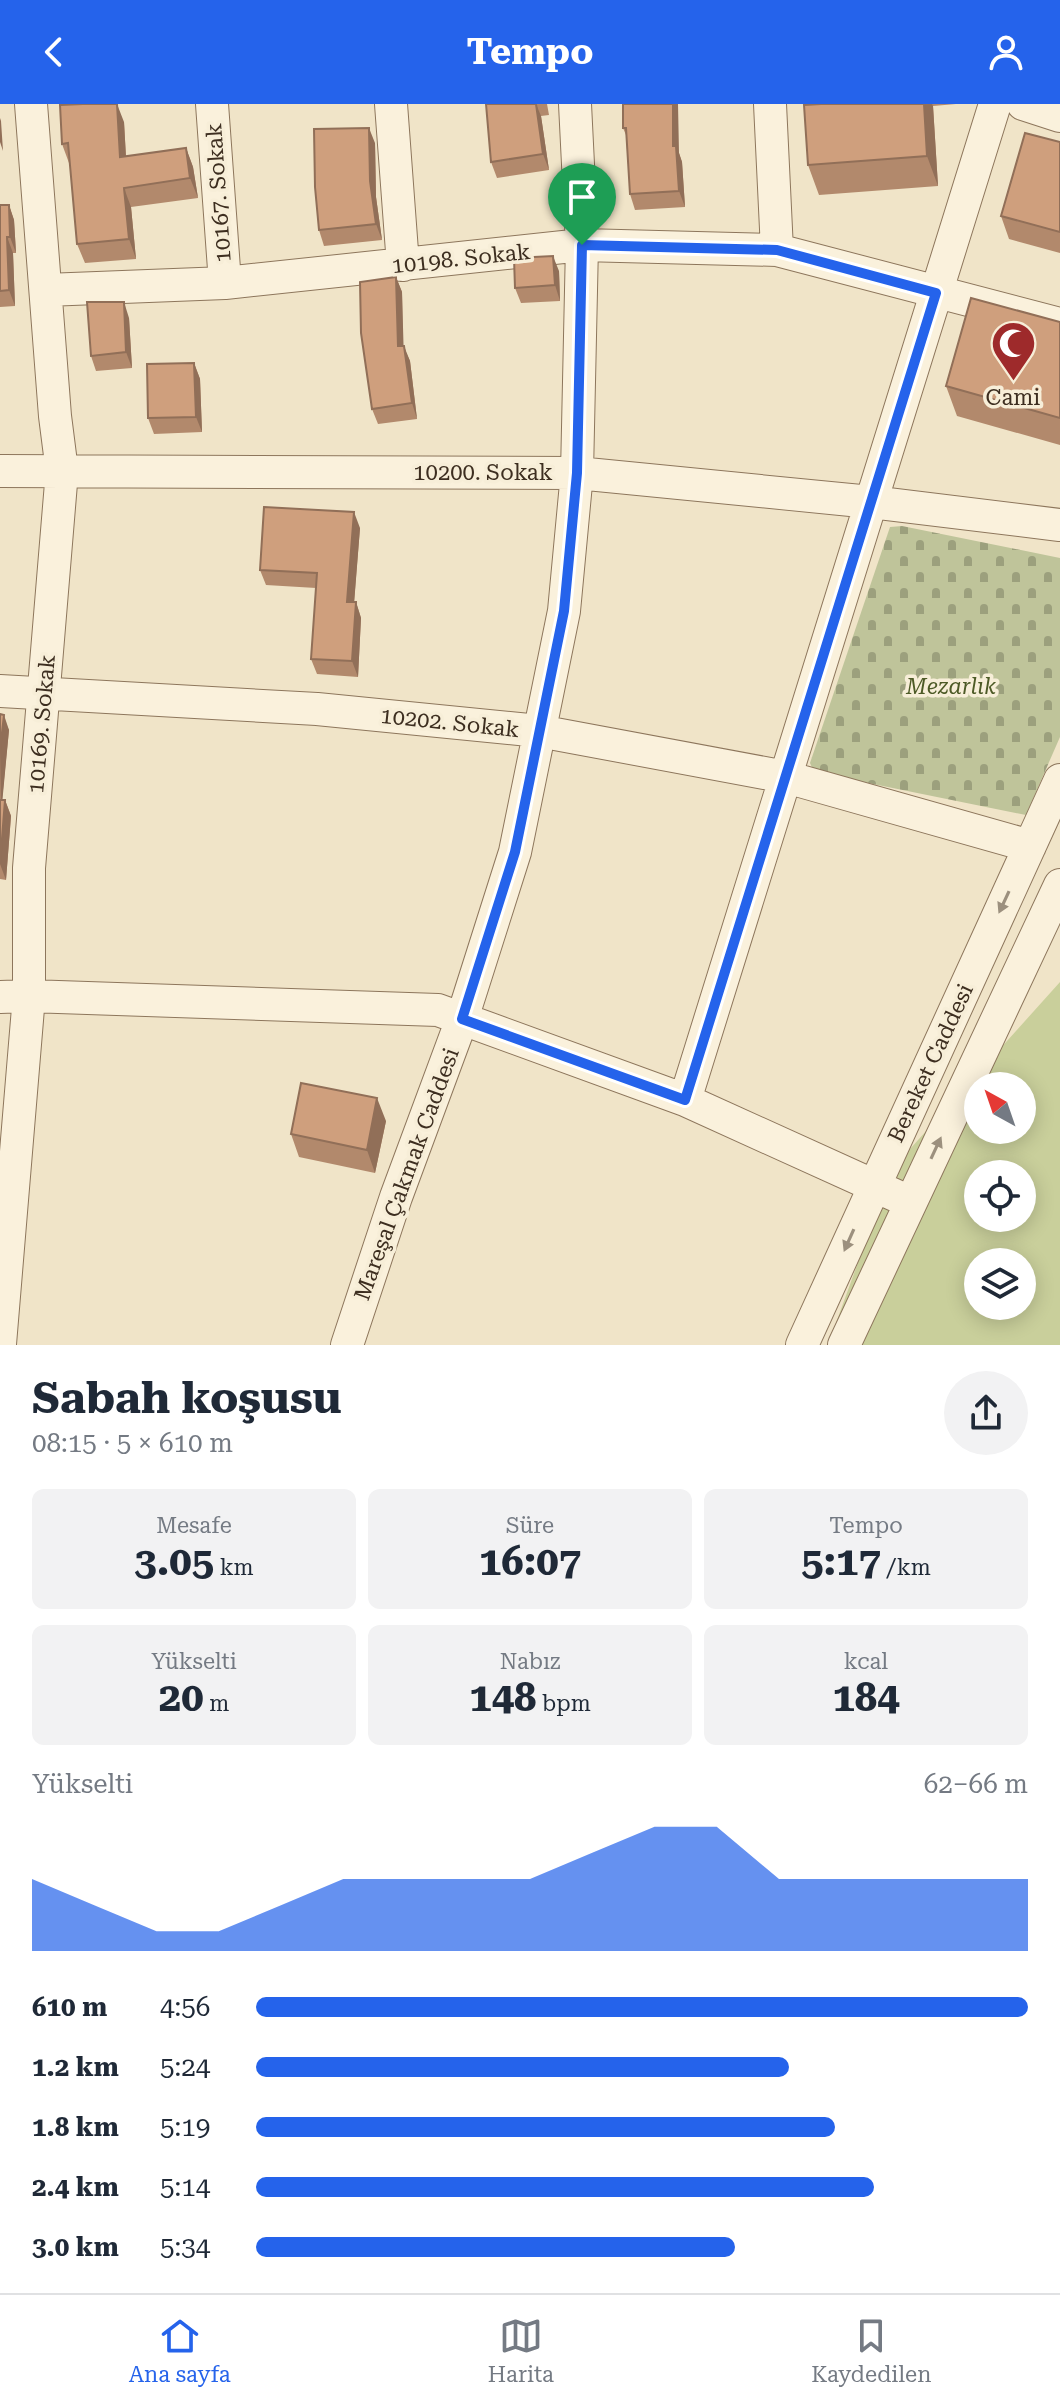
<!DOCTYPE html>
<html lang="tr">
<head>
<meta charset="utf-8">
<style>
  :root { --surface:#fff; --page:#f2f2f3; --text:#1f2937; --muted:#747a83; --line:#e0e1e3; --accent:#2563eb }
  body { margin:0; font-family:"Roboto Serif",serif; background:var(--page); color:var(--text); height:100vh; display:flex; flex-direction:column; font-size:30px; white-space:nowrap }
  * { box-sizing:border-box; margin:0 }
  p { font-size:26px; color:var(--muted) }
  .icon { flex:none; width:44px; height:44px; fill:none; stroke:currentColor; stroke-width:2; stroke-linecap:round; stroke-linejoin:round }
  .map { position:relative; height:1241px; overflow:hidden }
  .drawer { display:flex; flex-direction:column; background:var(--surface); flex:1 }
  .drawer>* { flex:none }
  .needle { width:52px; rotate:320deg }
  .tools { position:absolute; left:964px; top:968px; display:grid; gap:16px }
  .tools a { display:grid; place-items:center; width:72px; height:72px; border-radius:50%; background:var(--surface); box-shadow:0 4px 20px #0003; font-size:40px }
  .pin { position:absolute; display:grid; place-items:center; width:68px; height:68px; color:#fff; margin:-82px -34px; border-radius:50% 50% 50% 0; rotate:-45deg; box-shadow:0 0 8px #0007 }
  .pin .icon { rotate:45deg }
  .round { display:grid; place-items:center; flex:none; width:84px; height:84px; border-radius:42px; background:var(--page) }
  .summary { display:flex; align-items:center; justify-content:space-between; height:136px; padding:0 32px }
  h1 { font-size:44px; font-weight:700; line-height:60px }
  .figures { display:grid; grid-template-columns:repeat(3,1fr); gap:12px; height:136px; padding:8px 32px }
  .figures div { display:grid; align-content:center; border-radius:12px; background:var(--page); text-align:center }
  .figures b { font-size:40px; font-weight:700 }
  .figures small { font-size:22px; font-weight:400 }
  .figures p { font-size:22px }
  .chart { height:224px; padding:16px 32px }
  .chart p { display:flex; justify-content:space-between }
  .chart svg { width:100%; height:144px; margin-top:8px; fill:var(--accent); opacity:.7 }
  ul { padding:0 32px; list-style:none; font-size:26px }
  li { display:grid; grid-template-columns:128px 96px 1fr; align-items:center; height:60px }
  li i { height:20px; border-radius:10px; background:var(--accent) }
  header { display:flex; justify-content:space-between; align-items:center; height:104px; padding:0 32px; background:var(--accent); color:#fff; font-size:36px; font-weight:700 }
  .tab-bar { display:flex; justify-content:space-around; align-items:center; height:112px; border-top:2px solid var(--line); background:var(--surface); font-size:22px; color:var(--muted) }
  .tab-bar a { display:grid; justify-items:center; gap:4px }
  .tab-bar .on { color:var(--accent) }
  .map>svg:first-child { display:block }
</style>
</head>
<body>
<header><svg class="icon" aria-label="back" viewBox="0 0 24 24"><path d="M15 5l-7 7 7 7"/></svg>Tempo<svg class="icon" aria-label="person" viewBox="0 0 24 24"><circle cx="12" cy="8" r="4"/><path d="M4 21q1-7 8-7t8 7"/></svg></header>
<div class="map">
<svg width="1060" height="1241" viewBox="0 0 1060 1241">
  <defs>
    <pattern id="cemetery-stones" width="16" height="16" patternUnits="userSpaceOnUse" patternTransform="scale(2)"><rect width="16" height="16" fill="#bfc49a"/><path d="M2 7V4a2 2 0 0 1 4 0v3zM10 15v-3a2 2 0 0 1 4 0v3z" fill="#9ca07d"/></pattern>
  </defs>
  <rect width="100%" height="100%" fill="#f0e4c8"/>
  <path fill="#c9cf9b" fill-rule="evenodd" d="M1060,878V1241H828L892,1065ZM978,982H1022V1026H978ZM978,1070H1022V1114H978ZM978,1158H1022V1202H978Z"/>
  <path fill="url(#cemetery-stones)" d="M902,422L1060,454V633L1026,711L814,668L810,659L890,423Z"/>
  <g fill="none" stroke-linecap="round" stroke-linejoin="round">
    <defs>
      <path id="minor" d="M212,0L225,179
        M391,0L403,161
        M770,0L777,146
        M1023,0L1060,12
        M46,186L225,179L582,141L777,146L1060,220
        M0,367L577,369L871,398L1060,421
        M0,587L317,605L539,627L786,673L1030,742
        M0,893L29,892L438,906L685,996L910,1098
        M685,996L995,0
        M0,1240L29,892V764L62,367L55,312L31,0
        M347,1241L396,1093L462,915L515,748L564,507L577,369L582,141L575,0
        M802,1241L1060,676
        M844,1241L1060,781"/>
    </defs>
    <use href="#minor" stroke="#8d765c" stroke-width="34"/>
    <use href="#minor" stroke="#faf1dc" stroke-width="32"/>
  </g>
  <path fill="#b2896c" d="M486,0H547L549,11L541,12L549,66L497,74L491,58Z
    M623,0L679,49L682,58L685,103L635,106L630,90L626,31L623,24Z
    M821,0H956L933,2L938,82L819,91L808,61Z
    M124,18L126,52L186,44L193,63L198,94L131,103L136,155L85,159L77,140L70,59H69L62,40Z
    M1060,38V149L1009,135L1001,112Z
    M375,39L376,93L382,136L324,142L319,126Z
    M0,101H9L14,116L16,149H13L15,202L0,203Z
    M559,167L560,197L521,199L515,184Z
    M396,173L402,188L403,242L410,257L417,315L378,320L372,305Z
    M129,214L132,264L96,267L91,252Z
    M1060,218V341L957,312L946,282Z
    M194,259L200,275L202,328L154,330L148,314Z
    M360,424L354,498H356L361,514L358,573L317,570L311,555L316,484L266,481L260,466Z
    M0,610L9,626L2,696H5L11,712L6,776L0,775Z
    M386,1017L375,1069L299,1053L291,1030Z"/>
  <path fill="#916f58" d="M117,0L124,18L127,73L120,53Z
    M536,0L541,12L549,66L543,50Z
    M673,0H678L679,49L682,58L685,103L679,87L673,42Z
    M924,0H932L933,2L938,82L927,52Z
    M0,14L1,17L3,47L0,38Z
    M369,24L375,39L376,93L382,136L376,120L370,77Z
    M186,44L193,63L198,94L190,74Z
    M124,84L131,103L136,155L129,135Z
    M9,101L14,116L16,149L10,133Z
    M7,133L13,149L15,202L9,186Z
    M553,152L559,167L560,197L555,181Z
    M396,173L402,188L404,258L398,242Z
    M124,198L129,214L132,264L126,248Z
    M404,242L410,257L417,315L412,299Z
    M194,259L200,275L202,328L196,313Z
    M354,408L360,424L353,513L347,498Z
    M356,498L361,514L358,573L352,557Z
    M4,611L9,626L1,711L0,646Z
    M5,696L11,712L6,776L0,760Z
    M377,994L386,1017L375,1069L367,1046Z"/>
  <path fill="#cf9f7d" stroke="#916f58" stroke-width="2" d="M83,0H117L120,53L186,44L190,74L124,84L129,135L77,140L68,39L62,40L60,1Z
    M486,0H536L543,50L491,58Z
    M623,0H673V42H676L679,87L630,90L626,24H623Z
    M821,0H924L927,52L808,61L804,1Z
    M369,24L370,77L376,120L319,126L315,83L314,25Z
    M1025,29L1060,38V128L1001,112Z
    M0,101H9L10,133H7L9,186L0,187Z
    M553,152L555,181L515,184L514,154Z
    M396,173L398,242H404L412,299L372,305L361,229L360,178Z
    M971,194L1060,218V314L946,282Z
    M87,198H124L126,248L91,252Z
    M194,259L196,313L148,314L147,260Z
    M264,403L354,408L347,498H356L352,557L311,555L317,469L260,466Z
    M0,610L4,611L0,646Z
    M0,696H5L0,760Z
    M301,979L377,994L367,1046L291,1030Z"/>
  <defs><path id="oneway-solid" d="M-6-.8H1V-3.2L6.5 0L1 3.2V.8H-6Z" transform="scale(2)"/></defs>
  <g fill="#9c907e">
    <use href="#oneway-solid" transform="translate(1004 798) rotate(115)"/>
    <use href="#oneway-solid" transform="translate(936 1044) rotate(-65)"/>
    <use href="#oneway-solid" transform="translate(849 1136) rotate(114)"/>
  </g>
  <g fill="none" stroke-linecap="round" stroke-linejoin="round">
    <defs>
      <path id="route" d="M582,141L777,146L936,189L685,996L462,915L515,748L564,507L577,369Z"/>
    </defs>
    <use href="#route" stroke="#fff" stroke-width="16"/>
    <use href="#route" stroke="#2563eb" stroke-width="10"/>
  </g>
  <defs>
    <symbol id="mosque-pin" viewBox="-11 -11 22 30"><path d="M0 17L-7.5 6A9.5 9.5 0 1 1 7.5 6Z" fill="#9e2a2b" stroke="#f7eed8"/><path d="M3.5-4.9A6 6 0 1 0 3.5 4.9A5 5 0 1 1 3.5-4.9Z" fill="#fff"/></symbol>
  </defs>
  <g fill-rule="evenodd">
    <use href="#mosque-pin" x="988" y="214" width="51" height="69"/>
  </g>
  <g text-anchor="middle" stroke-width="7" stroke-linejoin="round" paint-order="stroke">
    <g font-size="22" fill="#3d2e20" stroke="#f7eed8">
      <text transform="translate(218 89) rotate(-94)" y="8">10167. Sokak</text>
      <text transform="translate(461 154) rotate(-6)" y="8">10198. Sokak</text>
      <text x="483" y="376">10200. Sokak</text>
      <text transform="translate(450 618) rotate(6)" y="8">10202. Sokak</text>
      <text transform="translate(41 620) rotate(-85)" y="8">10169. Sokak</text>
      <text transform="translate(930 959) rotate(-65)" y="8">Bereket Caddesi</text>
      <text transform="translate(406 1070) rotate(-70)" y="8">Mareşal Çakmak Caddesi</text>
    </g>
    <g font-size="22" fill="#3d2e20" stroke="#f7eed8">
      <text x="1013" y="301">Cami</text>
    </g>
    <g font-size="22" font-style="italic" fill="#4d5a26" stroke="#f7eed8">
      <text x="951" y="590">Mezarlık</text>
    </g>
  </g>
</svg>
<div class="tools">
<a><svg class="needle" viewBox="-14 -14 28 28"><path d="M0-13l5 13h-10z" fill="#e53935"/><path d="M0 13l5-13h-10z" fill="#747a83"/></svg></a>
<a><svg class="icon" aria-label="locate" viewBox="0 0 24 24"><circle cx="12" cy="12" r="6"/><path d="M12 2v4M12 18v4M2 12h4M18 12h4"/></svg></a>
<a><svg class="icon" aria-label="layers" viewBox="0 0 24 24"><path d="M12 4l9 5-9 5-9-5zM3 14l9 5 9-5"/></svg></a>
</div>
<div class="pin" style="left:582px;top:141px;background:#1e9e55"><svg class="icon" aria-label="arrive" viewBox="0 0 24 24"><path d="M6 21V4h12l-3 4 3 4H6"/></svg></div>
</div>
<section class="drawer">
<div class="summary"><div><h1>Sabah koşusu</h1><p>08:15 · 5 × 610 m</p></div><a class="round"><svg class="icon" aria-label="share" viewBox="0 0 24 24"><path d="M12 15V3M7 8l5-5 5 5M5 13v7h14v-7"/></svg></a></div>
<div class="figures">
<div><p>Mesafe</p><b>3.05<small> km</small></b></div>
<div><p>Süre</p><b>16:07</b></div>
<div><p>Tempo</p><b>5:17<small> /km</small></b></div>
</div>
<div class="figures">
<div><p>Yükselti</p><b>20<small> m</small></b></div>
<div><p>Nabız</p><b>148<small> bpm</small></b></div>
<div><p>kcal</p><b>184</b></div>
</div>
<div class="chart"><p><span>Yükselti</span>62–66 m</p>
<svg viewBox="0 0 160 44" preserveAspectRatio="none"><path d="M0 44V22L10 30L20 38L30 38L40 30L50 22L60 22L70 22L80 22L90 14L100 6L110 6L120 22L130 22L140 22L150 22L160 22V44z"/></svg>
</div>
<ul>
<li><b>610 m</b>4:56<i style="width:100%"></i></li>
<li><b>1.2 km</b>5:24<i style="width:69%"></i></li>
<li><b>1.8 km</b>5:19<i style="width:75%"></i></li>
<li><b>2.4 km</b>5:14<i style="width:80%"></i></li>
<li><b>3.0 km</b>5:34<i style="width:62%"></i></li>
</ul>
</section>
<nav class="tab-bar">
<a class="on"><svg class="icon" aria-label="home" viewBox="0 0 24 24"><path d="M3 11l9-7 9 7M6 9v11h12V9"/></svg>Ana sayfa</a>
<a><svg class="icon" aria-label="map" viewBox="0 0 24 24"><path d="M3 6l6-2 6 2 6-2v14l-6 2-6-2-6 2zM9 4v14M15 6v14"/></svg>Harita</a>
<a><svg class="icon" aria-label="saved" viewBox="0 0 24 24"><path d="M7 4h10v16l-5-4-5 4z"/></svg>Kaydedilen</a>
</nav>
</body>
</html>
